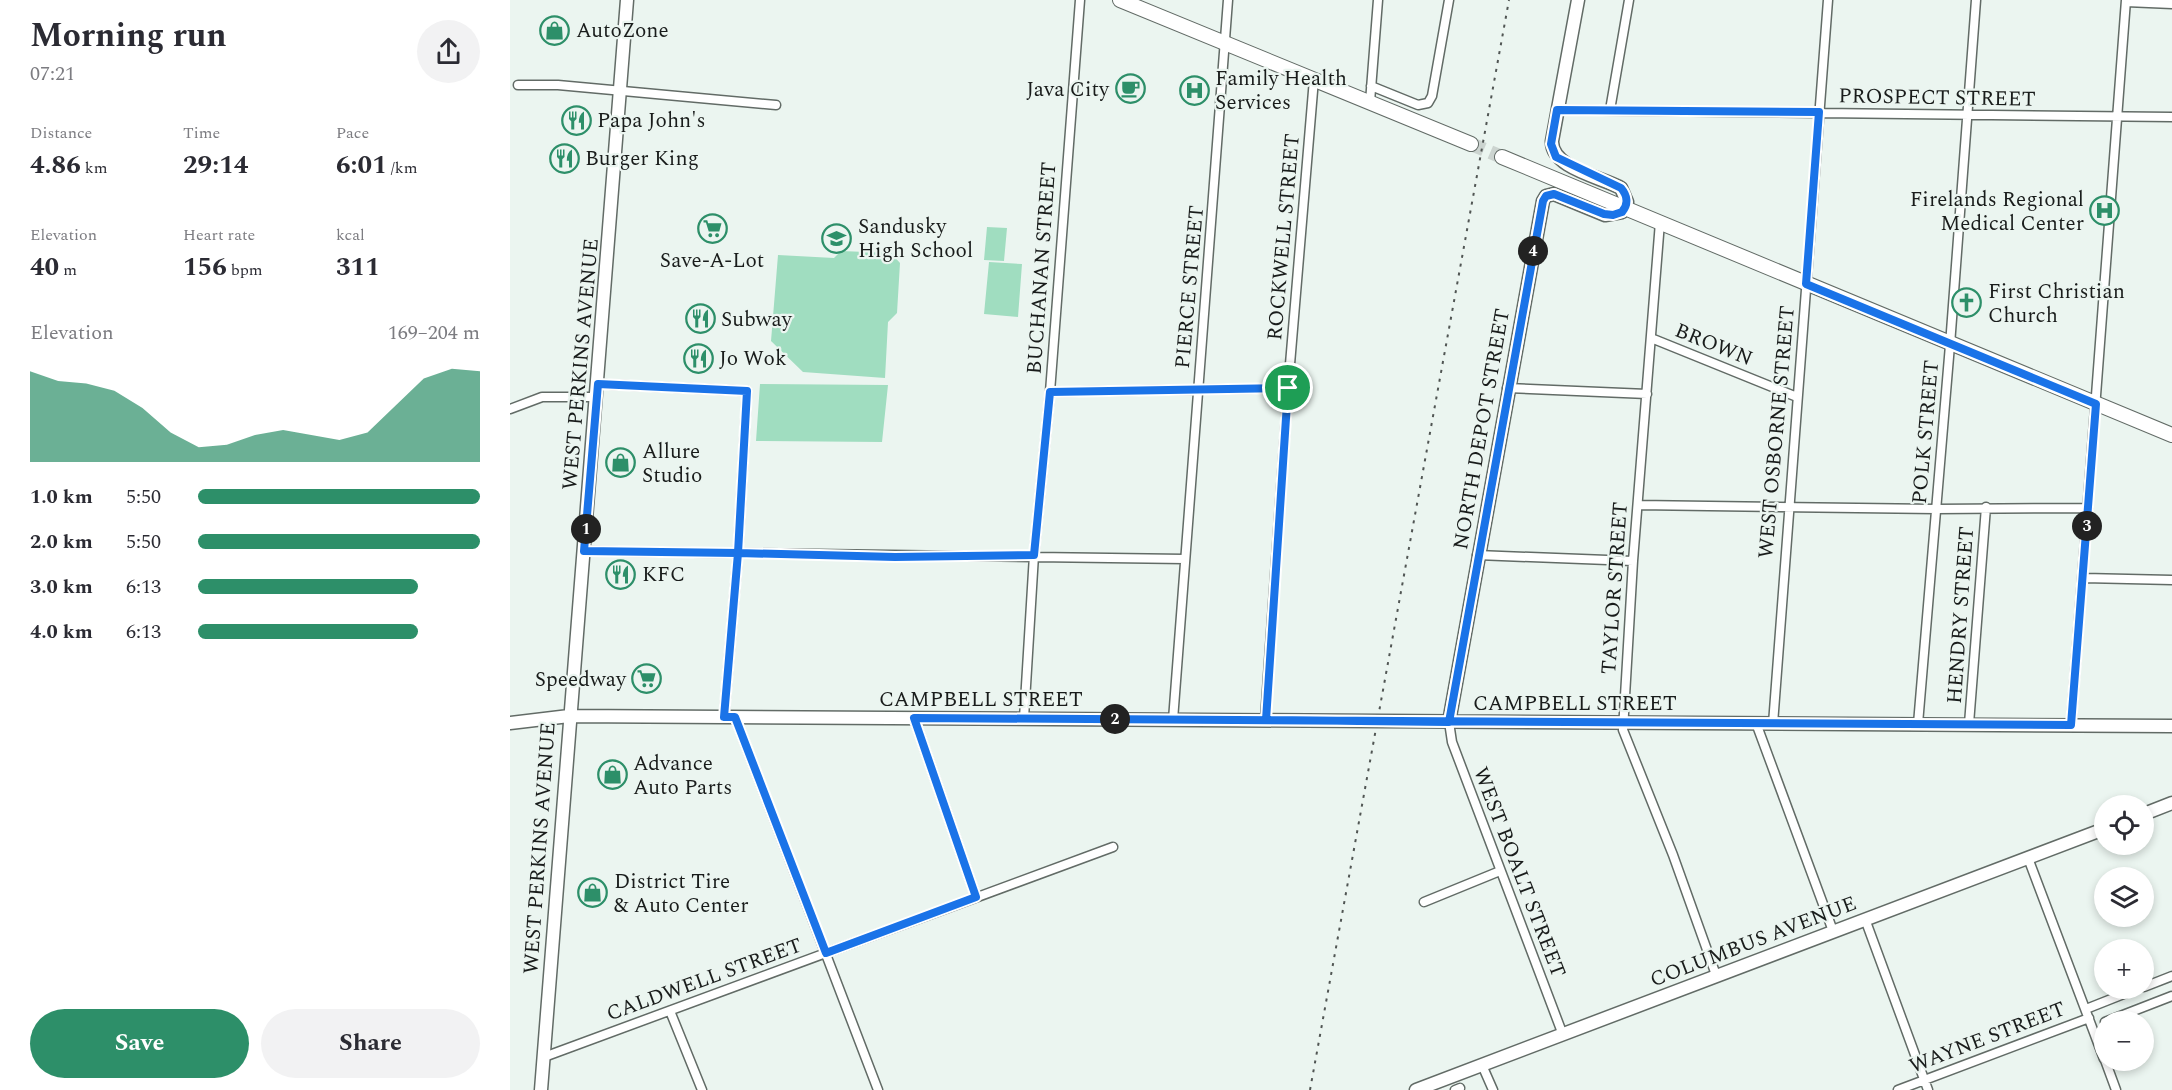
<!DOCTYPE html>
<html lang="en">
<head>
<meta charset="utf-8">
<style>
  :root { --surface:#fff; --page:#f2f2f3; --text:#2b2b33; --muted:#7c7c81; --accent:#2d8f69 }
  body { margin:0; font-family:Spectral,serif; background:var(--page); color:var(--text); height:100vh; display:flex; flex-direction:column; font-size:22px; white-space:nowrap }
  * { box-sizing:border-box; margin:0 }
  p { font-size:20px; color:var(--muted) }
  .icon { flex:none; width:33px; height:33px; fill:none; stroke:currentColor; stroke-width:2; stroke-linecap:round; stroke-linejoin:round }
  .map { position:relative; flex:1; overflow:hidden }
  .sheet { display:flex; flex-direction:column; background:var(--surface); width:510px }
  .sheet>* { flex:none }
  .controls { position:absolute; left:1584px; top:795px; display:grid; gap:12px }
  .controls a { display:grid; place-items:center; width:60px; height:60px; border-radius:50%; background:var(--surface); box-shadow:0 3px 9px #0003; font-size:30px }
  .pin { position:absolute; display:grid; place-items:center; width:51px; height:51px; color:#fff; margin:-26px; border:3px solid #fff; border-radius:50%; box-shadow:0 2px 6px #0007 }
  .km { position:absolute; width:30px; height:30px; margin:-15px; border-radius:50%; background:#222; color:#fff; font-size:16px; line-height:30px; text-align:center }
  .round { display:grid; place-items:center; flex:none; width:63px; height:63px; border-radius:32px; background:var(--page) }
  .summary { display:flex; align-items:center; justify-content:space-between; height:102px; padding:0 30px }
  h1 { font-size:33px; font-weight:700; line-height:45px }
  .metrics { display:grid; grid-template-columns:repeat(3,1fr); gap:9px; height:102px; padding:6px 30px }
  .metrics div { display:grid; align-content:center }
  .metrics b { font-size:26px; font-weight:700 }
  .metrics small { font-size:16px; font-weight:400 }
  .metrics p { font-size:16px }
  .chart { height:168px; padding:12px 30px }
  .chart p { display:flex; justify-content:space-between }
  .chart svg { width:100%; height:108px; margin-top:6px; fill:var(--accent); opacity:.7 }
  .primary-button { display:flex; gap:12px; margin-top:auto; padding:12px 30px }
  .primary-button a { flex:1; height:69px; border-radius:36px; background:var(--accent); color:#fff; font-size:24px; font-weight:700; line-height:69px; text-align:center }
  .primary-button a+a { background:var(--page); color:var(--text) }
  ul { padding:0 30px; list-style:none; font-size:20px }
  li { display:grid; grid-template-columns:96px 72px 1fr; align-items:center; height:45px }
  li i { height:15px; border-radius:8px; background:var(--accent) }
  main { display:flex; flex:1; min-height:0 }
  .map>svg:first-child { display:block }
</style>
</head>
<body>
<main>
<section class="sheet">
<div class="summary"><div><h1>Morning run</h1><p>07:21</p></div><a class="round"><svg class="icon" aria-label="share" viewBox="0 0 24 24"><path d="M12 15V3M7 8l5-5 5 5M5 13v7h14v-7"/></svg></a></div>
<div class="metrics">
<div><p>Distance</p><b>4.86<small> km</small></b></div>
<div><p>Time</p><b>29:14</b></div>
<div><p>Pace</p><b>6:01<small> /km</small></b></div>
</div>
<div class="metrics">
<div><p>Elevation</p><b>40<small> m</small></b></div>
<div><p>Heart rate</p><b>156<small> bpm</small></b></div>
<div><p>kcal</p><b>311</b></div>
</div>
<div class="chart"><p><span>Elevation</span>169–204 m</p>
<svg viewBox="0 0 160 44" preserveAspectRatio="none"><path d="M0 44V7L10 11L20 12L30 15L40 22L50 32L60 38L70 37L80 33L90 31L100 33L110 35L120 32L130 21L140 10L150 6L160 7V44z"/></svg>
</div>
<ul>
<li><b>1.0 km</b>5:50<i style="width:100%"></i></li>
<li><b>2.0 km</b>5:50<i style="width:100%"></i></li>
<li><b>3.0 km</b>6:13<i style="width:78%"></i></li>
<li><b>4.0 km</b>6:13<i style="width:78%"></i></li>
</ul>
<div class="primary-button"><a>Save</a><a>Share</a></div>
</section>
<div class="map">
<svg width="1662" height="1090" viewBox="0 0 1662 1090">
  <rect width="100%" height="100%" fill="#ebf5f0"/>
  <path fill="#a0ddc0" d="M477,227L497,228L494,261L474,260Z
    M331,251L381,253L390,263L387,313L378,322L375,378L293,372L261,341L268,255L324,258Z
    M479,262L512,264L508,317L474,314Z
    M250,384L378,385L372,442L246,441Z"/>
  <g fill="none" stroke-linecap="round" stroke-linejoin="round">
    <path stroke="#ccd4d0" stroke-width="14" stroke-dasharray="14 7" stroke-linecap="butt" d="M961,144L992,157"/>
    <defs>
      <path id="street" d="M1616,2L1662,4
        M8,85H48L266,105
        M861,86L908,105L918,103L922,96L939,0
        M860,102L868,0
        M1047,110L1662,117
        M1100,110L1119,0
        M1150,222L1123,561L1113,730L1163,855L1206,975
        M1141,338L1287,397
        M88,384L237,391L228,553L214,717
        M997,388L1137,394
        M540,392L778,388
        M0,409L32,397H87
        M1128,505L1426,509L1578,508
        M74,551L675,559
        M967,555L1123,561
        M1574,578L1662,580
        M225,717L368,1090
        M404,718L466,897
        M514,718L524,555L540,392L570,0
        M663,720L718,0
        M755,720L778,388L804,79
        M939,722L942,742L1053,1035
        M1246,723L1323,931
        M1263,724L1318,0
        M1408,724L1440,345L1466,0
        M1459,724L1476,507
        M1561,725L1616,0
        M1518,858L1594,1059
        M914,902L990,871
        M1355,919L1418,1090
        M1634,987L1662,976
        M1576,1009L1629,988
        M160,1011L192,1090
        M1595,1022L1662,996
        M34,1057L603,847
        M1595,1060L1606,1090
        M972,1065L983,1090
        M945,1090L950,1088
        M1388,1090L1579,1018"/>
      <path id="secondary" d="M939,722L1033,201L1036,196L1044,194L1095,215L1112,212L1117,202L1111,188C1091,177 1041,168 1042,141L1068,0
        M0,723L59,716L1662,726
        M1634,814L1662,803
        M31,1090L117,0
        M906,1090L1594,829"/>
      <path id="primary" d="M610,0L961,144
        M992,157L1662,435"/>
    </defs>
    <use href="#street" stroke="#626b66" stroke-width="11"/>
    <use href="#secondary" stroke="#626b66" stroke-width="15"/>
    <use href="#primary" stroke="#626b66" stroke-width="16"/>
    <use href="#street" stroke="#fff" stroke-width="8"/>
    <use href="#secondary" stroke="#fff" stroke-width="12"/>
    <use href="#primary" stroke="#fff" stroke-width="14"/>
    <path stroke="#505553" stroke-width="2" stroke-dasharray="3 6" stroke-linecap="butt" d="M800,1090L999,0"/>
  </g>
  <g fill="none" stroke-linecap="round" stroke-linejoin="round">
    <defs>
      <path id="route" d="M778,388L540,392L524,555L385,557L228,553L237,391L88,384L74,551L228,553L214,717H225L316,953L466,897L404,718L1561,725L1586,404L1296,284L1309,112L1047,110L1041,144L1046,157L1111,188C1117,195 1119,204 1112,212L1103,215L1094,214L1044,194L1036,196L1033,201L939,722L756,720L778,388"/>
    </defs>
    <use href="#route" stroke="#fff" stroke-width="12"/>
    <use href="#route" stroke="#1a73e8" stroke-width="8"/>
  </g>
  <defs>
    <symbol id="shop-ring" viewBox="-11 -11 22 22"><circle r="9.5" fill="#ebf5f0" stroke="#2d8f69" stroke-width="1.5"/><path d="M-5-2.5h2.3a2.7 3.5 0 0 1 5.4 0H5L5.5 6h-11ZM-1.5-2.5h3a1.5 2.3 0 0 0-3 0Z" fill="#2d8f69"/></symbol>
    <symbol id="cafe-ring" viewBox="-11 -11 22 22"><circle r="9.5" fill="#ebf5f0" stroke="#2d8f69" stroke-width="1.5"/><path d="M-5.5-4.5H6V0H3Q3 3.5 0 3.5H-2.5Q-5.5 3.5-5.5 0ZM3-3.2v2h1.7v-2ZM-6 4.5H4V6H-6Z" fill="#2d8f69"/></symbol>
    <symbol id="hospital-ring" viewBox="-11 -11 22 22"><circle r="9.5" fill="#ebf5f0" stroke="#2d8f69" stroke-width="1.5"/><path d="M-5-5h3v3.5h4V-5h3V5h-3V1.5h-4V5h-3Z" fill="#2d8f69"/></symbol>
    <symbol id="restaurant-ring" viewBox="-11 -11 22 22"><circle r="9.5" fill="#ebf5f0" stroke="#2d8f69" stroke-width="1.5"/><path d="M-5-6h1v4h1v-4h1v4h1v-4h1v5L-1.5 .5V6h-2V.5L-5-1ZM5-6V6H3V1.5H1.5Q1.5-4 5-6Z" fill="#2d8f69"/></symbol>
    <symbol id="supermarket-ring" viewBox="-11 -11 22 22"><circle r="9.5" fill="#ebf5f0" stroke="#2d8f69" stroke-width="1.5"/><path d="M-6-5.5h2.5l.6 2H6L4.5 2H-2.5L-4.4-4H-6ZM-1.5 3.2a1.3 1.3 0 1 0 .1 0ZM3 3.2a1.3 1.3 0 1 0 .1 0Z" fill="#2d8f69"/></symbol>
    <symbol id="school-ring" viewBox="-11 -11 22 22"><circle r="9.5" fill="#ebf5f0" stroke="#2d8f69" stroke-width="1.5"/><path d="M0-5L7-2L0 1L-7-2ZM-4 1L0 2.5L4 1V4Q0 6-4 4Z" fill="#2d8f69"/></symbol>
    <symbol id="church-ring" viewBox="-11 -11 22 22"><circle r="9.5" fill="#ebf5f0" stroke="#2d8f69" stroke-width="1.5"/><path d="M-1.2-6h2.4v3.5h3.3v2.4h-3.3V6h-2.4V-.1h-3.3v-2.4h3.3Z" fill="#2d8f69"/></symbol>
  </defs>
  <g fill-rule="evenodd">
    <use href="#shop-ring" x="28" y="14" width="33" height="33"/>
    <use href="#cafe-ring" x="604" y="72" width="33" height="33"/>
    <use href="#hospital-ring" x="668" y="74" width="33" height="33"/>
    <use href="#restaurant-ring" x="50" y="104" width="33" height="33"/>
    <use href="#restaurant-ring" x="38" y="142" width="33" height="33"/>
    <use href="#hospital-ring" x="1578" y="194" width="33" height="33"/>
    <use href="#supermarket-ring" x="186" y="212" width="33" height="33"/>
    <use href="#school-ring" x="310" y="222" width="33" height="33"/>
    <use href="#church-ring" x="1440" y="286" width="33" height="33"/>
    <use href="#restaurant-ring" x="174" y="302" width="33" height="33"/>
    <use href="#restaurant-ring" x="172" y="342" width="33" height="33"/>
    <use href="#shop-ring" x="94" y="446" width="33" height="33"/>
    <use href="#restaurant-ring" x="94" y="558" width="33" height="33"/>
    <use href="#supermarket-ring" x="120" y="662" width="33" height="33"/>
    <use href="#shop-ring" x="86" y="758" width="33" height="33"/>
    <use href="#shop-ring" x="66" y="876" width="33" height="33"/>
  </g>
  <g text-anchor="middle" stroke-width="4.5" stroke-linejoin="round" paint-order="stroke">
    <g font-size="21" fill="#191c1b" stroke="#ebf5f0" text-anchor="start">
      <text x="66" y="37">AutoZone</text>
      <text x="705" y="85">Family Health<tspan x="705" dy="24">Services</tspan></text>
      <text x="599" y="96" text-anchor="end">Java City</text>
      <text x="87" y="127">Papa John's</text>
      <text x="75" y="165">Burger King</text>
      <text x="1574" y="206" text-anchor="end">Firelands Regional<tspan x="1574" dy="24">Medical Center</tspan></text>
      <text x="348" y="233">Sandusky<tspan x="348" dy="24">High School</tspan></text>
      <text x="202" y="267" text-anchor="middle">Save-A-Lot</text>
      <text x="1478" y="298">First Christian<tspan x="1478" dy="24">Church</tspan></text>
      <text x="211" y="326">Subway</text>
      <text x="209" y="365">Jo Wok</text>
      <text x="132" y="458">Allure<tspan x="132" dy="24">Studio</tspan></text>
      <text x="132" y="581">KFC</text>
      <text x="116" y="686" text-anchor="end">Speedway</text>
      <text x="123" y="770">Advance<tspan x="123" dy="24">Auto Parts</tspan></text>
      <text x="104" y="888">District Tire<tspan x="104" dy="24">&amp; Auto Center</tspan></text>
    </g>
    <g font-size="21" fill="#191c1b" stroke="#ebf5f0">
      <text transform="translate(1427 97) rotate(1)" y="7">PROSPECT STREET</text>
      <text transform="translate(773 237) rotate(-85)" y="7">ROCKWELL STREET</text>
      <text transform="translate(531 268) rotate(-86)" y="7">BUCHANAN STREET</text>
      <text transform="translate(679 287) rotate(-85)" y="7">PIERCE STREET</text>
      <text transform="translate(1204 344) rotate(22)" y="7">BROWN</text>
      <text transform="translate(70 364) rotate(-85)" y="7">WEST PERKINS AVENUE</text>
      <text transform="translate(971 429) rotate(-80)" y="7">NORTH DEPOT STREET</text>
      <text transform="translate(1266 432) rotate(-85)" y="7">WEST OSBORNE STREET</text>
      <text transform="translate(1415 432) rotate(-85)" y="7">POLK STREET</text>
      <text transform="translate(1104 588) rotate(-86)" y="7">TAYLOR STREET</text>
      <text transform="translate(1450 615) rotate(-86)" y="7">HENDRY STREET</text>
      <text x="471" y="706">CAMPBELL STREET</text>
      <text x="1065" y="710">CAMPBELL STREET</text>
      <text transform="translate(29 848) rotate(-86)" y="7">WEST PERKINS AVENUE</text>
      <text transform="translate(1010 872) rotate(69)" y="7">WEST BOALT STREET</text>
      <text transform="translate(1243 941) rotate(-21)" y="7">COLUMBUS AVENUE</text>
      <text transform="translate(194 979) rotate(-20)" y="7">CALDWELL STREET</text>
      <text transform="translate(1477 1037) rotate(-21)" y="7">WAYNE STREET</text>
    </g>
  </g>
</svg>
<div class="controls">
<a><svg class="icon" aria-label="locate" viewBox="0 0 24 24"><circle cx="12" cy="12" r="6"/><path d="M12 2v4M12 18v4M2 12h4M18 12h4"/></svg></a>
<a><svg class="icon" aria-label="layers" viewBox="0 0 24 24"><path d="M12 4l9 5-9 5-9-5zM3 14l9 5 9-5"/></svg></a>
<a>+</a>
<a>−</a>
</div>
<div class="pin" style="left:778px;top:388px;background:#1e9e55"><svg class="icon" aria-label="arrive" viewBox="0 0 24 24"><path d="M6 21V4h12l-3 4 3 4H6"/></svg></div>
<b class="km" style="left:76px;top:529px">1</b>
<b class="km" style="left:605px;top:719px">2</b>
<b class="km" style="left:1577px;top:526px">3</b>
<b class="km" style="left:1023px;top:251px">4</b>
</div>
</main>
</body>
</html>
